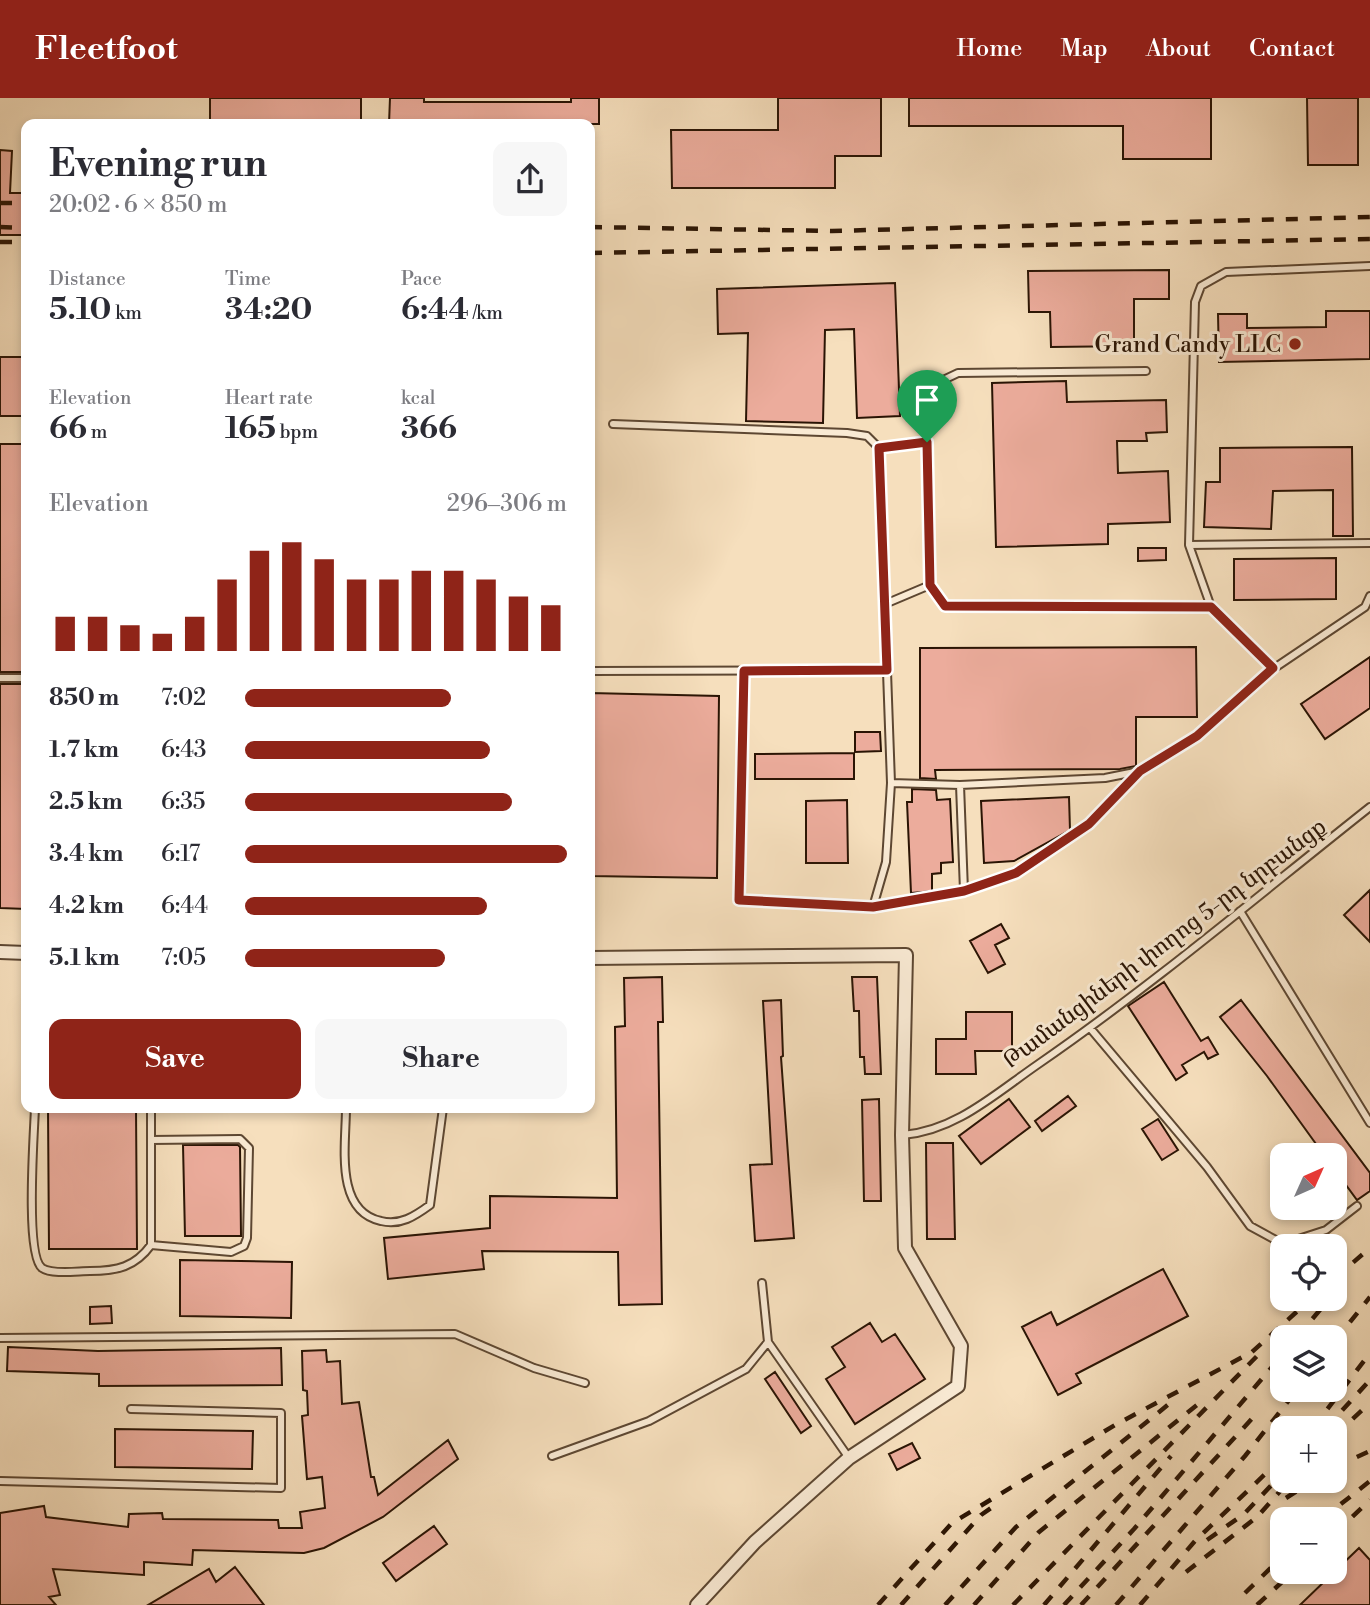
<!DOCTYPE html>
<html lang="en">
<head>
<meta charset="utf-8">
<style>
  :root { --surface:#fff; --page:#f7f7f7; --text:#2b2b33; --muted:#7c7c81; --accent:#8f2418 }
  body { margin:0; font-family:"Libre Bodoni","Noto Serif Armenian",serif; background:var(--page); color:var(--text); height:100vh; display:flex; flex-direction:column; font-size:26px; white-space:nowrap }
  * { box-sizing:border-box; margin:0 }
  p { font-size:23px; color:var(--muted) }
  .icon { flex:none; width:38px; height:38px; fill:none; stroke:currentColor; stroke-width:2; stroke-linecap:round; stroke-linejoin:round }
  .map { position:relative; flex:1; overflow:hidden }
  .sheet { position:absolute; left:21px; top:21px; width:574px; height:994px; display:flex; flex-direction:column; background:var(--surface); border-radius:14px; box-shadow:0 4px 10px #0003 }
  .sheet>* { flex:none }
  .needle { width:46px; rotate:45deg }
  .fabs { position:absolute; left:1270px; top:1045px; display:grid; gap:14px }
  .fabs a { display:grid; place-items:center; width:77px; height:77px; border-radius:14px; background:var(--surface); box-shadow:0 4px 10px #0003; font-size:35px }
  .pin { position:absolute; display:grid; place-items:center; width:60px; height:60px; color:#fff; margin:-72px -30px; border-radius:50% 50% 50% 0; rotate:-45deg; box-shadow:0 0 7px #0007 }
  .pin .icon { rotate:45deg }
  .round { display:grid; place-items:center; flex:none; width:74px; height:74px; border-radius:14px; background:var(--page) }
  .overview { display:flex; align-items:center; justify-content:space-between; height:119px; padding:0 28px }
  h1 { font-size:38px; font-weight:700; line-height:52px }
  .stats { display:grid; grid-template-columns:repeat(3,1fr); gap:10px; height:119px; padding:7px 28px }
  .stats div { display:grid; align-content:center }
  .stats b { font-size:30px; font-weight:700 }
  .stats small { font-size:19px; font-weight:400 }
  .stats p { font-size:19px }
  .chart { height:196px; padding:14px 28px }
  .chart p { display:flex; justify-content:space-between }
  .chart svg { width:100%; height:126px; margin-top:7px; stroke:var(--accent); stroke-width:6 }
  .action { display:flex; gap:14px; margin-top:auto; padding:14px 28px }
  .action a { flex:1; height:80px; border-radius:14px; background:var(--accent); color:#fff; font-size:28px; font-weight:700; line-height:80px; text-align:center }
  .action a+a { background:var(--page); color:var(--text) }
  ul { padding:0 28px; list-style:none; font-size:23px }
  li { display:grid; grid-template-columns:112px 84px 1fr; align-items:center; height:52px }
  li i { height:18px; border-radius:9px; background:var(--accent) }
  header { display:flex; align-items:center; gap:42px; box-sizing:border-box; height:98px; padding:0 35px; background:var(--accent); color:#fff }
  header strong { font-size:33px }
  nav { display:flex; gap:38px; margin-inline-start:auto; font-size:24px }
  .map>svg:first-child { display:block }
</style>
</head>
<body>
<header>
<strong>Fleetfoot</strong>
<nav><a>Home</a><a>Map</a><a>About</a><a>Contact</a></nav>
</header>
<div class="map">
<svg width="1370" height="1507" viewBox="0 0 1370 1507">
  <rect width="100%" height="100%" fill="#f6dfbd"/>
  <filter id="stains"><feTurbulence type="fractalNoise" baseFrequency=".00286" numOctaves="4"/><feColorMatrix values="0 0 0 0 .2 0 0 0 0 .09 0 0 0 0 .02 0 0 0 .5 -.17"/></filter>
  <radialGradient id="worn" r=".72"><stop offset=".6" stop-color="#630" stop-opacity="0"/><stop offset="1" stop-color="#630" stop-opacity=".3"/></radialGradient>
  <path fill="#ecac9c" stroke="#2a1404" stroke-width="2" d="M210,0H361V26H210Z
    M390,0H424V4H571V0H599V26H389Z
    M778,0H881V58H835V90H672L671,32H778Z
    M909,0H1211V61H1123V28H909Z
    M1307,0H1358V67H1308Z
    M0,52L12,53L10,95H26V137H0Z
    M1169,172V201H1134V248L1051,249L1050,214H1029L1028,173Z
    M895,185L900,318L857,320L854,231L825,232L823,325L746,323L748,235L718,236L717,191Z
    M1326,213H1370V261L1219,264L1218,216H1247V230L1326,229Z
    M0,259H26V318H0Z
    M1066,283L1067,304L1166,302L1167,334L1146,335L1147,343H1117L1118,375L1168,373L1170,424L1108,426V446L996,449L992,285Z
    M0,346H26V574H0Z
    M1352,349L1353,438H1333V392L1273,393L1271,431L1204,429L1206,384H1220V350Z
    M1138,450H1166V462L1138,463Z
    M1336,460V501L1234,502V461Z
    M1196,549L1197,619H1136V668L1120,671L935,672L936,681L920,680V550Z
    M1370,559V610L1325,641L1301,606Z
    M0,586H26V811L0,810Z
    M590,595L719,598L717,780L590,778Z
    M855,634H880L881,653L855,654Z
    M854,655V681H755V656Z
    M912,691L936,692L937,702L950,701L953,764L941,765V775L932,776V793L923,794L911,795L907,704H912Z
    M1069,699L1070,732L1014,763L984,765L981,703Z
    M847,702L848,765H806V703Z
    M1370,792V844L1344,817Z
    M1001,826L1009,840L995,847L1005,866L988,875L970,843Z
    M662,879L663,924H658L662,1206L619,1207L618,1154L482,1153L484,1171L388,1181L384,1140L490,1130V1098L617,1100L615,929L625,928L624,880Z
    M852,879H877L881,976H865L864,959H860L859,913H854Z
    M1164,884L1201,943L1208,939L1218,956L1208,961L1204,954L1182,967L1187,975L1176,982L1128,908Z
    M781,902L783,958L781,959L794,1140L755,1143L750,1067L772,1066L763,903Z
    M1241,902L1370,1075V1093L1357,1102L1335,1072V1057H1324L1267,978L1220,919Z
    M966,914H1012V953H975L976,976H936V941H966Z
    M1068,998L1076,1008L1042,1033L1035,1023Z
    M879,1001L881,1103H864L862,1002Z
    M1009,1001L1030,1029L981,1066L959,1038Z
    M48,1010H136L137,1151H49Z
    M1158,1021L1178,1052L1162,1062L1142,1031Z
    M926,1045H953L955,1141H927Z
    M183,1047H238L240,1049L241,1138H185Z
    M180,1162L292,1164L291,1220L180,1218Z
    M1163,1171L1188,1218L1076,1276L1081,1285L1058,1297L1022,1229L1051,1214L1057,1227Z
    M111,1208L112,1225L90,1226V1209Z
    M870,1225L882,1244L895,1236L925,1281L855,1326L826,1281L845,1269L832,1249Z
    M8,1249L98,1253L281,1250L282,1287L99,1288V1276L7,1273Z
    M326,1252L327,1264L340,1263L342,1306L359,1304L371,1379H374L378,1397L448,1342L458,1361L383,1419L324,1450L304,1455L193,1452L192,1467L144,1464V1477L53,1471L60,1497L49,1499L56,1507H0V1415L44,1408L46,1419L128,1429L129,1416L162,1415L163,1421L278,1422L279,1430H302L300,1414L325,1410L322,1379L307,1381L302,1318L308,1317L307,1293L303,1292L302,1253Z
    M775,1274L811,1328L801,1335L765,1281Z
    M115,1331L253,1333L252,1371L115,1369Z
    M912,1345L920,1360L897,1372L889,1356Z
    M434,1428L447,1446L396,1483L383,1465Z
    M1359,1450L1370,1462V1507H1300Z
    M235,1469L264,1507H148L209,1471L216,1484Z"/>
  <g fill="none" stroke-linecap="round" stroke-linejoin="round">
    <defs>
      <path id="lane" d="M1146,273L958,275L939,284L926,300L930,487L945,508L1211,509
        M613,326L847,335L867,338L879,350
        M1189,447L1370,445
        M885,506L930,487
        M1273,571L1365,509L1370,498
        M590,573L887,572
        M744,573L739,802L873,809L886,764L891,685L879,350L927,344
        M0,580H26
        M891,685L960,687L1105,680L1140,673L1197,637L1273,571L1211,509L1189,447L1195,204L1201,188L1226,174L1370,168
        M960,687L964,793
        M873,809L964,793L1016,775L1089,726L1140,673
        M1240,813L1370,1025
        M1090,930L1207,1069L1250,1128L1283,1146L1326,1132L1357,1108
        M35,1010C34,1036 25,1157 42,1170C52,1177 78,1173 90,1173C117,1173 135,1169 151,1147V1010
        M346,1010C346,1046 334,1113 381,1123C400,1128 415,1118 430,1107L443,1010
        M903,1037C955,1033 995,996 1037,967C1153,887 1260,796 1370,709
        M151,1147L231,1154L244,1148L247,1140L249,1050L240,1041L151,1042
        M762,1185L768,1244L849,1360
        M0,1240L455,1236L534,1270L585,1285
        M552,1358L649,1323L746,1271L768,1244
        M0,1383L281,1390V1315L131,1311"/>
      <path id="street" d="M0,854L26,855
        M590,860L906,857L902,1037L905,1150L961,1248L958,1288L849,1360L755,1444L697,1507"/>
    </defs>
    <use href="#lane" stroke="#5d4732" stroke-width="10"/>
    <use href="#street" stroke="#5d4732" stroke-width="16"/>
    <use href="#lane" stroke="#f9ead4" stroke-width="6"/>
    <use href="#street" stroke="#f9ead4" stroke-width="12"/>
    <path stroke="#2a1404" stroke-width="4.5" stroke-dasharray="12 12" stroke-linecap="butt" d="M0,105H26
      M0,129L26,130
      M590,129L832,133L1370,119
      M0,144H26
      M590,155L1370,141
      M1335,1180L1370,1150
      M1297,1239L1330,1200
      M1335,1243L1370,1199
      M1313,1330L1370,1255
      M1326,1330L1370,1282
      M1335,1337L1370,1305
      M1335,1369L1370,1353
      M1286,1400L1314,1382
      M1322,1421L1370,1383
      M1335,1435L1370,1402
      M1207,1442L1244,1416L1283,1375
      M1186,1474L1257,1419L1290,1382
      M1245,1495L1283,1458
      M878,1507L952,1425L1115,1327L1252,1254L1312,1200
      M901,1507L981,1417L991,1410
      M945,1507L1016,1429L1169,1306
      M974,1507L1039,1434L1202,1303
      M1013,1507L1259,1256
      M1044,1507L1171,1358
      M1064,1507L1134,1431L1283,1256
      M1081,1507L1259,1313
      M1116,1507L1245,1358L1297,1292
      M1140,1507L1195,1443L1283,1359
      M1257,1507L1293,1474"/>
  </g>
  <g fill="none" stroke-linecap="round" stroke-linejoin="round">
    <defs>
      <path id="route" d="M927,344L930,487L945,508L1211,509L1273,570L1197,638L1140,673L1089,726L1016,775L964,793L873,809L739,802L744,573L887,572L879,350Z"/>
    </defs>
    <use href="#route" stroke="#fff" stroke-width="14"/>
    <use href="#route" stroke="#8f2418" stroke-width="9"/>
  </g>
  <circle fill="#8f2418" stroke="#f9ead4" stroke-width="2.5" cx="1295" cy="246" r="7"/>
  <g text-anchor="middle" stroke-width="6" stroke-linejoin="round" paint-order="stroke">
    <g font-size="23" fill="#2a1404" stroke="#f9ead4" text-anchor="end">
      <text x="1281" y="254">Grand Candy LLC</text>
    </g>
    <g font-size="23" fill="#2a1404" stroke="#f9ead4">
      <text transform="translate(1164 845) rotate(-37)" y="8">Թամանցիների փողոց 5-րդ նրբանցք</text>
    </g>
  </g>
  <rect width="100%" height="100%" filter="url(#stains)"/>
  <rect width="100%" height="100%" fill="url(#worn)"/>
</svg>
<div class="fabs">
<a><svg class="needle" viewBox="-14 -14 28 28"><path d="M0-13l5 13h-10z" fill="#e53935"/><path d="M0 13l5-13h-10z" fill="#7c7c81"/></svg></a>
<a><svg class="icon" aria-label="locate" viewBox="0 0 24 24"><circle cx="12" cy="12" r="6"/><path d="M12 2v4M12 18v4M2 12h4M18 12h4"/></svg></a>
<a><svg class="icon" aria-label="layers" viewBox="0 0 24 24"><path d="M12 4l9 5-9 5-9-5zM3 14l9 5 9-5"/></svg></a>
<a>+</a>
<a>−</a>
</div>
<div class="pin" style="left:927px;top:344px;background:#1e9e55"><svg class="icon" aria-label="arrive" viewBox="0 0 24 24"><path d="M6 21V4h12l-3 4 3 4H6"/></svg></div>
<section class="sheet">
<div class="overview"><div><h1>Evening run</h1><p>20:02 · 6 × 850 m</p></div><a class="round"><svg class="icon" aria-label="share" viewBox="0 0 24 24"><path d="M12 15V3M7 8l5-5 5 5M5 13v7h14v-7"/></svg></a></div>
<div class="stats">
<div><p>Distance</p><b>5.10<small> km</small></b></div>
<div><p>Time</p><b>34:20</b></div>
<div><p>Pace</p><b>6:44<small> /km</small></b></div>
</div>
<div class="stats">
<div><p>Elevation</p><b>66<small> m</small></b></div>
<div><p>Heart rate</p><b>165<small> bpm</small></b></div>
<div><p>kcal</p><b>366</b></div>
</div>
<div class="chart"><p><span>Elevation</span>296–306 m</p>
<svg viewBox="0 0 160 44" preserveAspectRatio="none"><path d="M5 44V32M15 44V32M25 44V35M35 44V38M45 44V32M55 44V19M65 44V9M75 44V6M85 44V12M95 44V19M105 44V19M115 44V16M125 44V16M135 44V19M145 44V25M155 44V28"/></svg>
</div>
<ul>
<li><b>850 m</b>7:02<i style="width:64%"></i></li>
<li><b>1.7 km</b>6:43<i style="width:76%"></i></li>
<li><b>2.5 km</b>6:35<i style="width:83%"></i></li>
<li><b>3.4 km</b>6:17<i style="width:100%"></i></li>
<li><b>4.2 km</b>6:44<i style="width:75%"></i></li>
<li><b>5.1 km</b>7:05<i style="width:62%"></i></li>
</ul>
<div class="action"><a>Save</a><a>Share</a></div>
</section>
</div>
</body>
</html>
